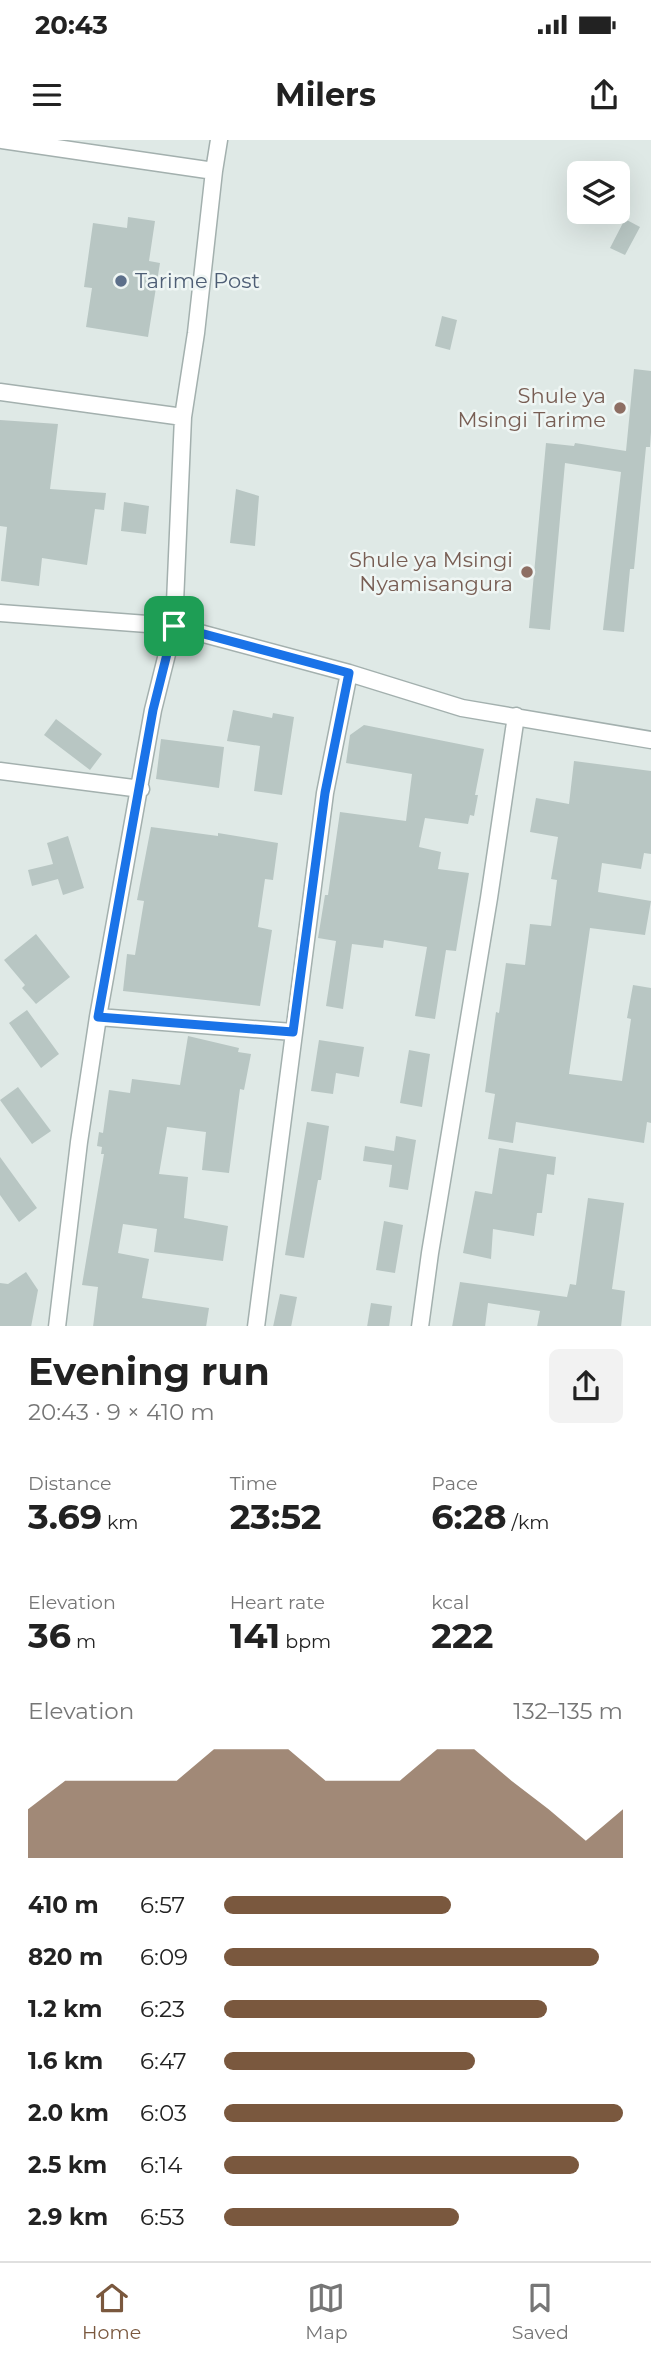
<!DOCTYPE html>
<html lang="en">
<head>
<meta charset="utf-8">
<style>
  :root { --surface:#fff; --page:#f2f2f2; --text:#222; --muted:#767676; --line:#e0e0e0; --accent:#7a583e }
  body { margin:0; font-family:Montserrat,sans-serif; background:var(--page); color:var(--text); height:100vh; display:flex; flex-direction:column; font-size:26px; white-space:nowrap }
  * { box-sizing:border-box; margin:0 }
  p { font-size:23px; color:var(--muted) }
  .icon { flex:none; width:38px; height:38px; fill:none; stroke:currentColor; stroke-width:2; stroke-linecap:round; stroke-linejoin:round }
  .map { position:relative; height:1186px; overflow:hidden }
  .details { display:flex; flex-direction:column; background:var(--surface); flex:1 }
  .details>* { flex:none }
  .controls { position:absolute; left:567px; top:21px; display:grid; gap:14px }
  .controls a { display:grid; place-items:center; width:63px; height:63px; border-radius:10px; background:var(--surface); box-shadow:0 7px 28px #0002; font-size:35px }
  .pin { position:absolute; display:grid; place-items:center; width:60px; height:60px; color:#fff; margin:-30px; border-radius:14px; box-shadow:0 4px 10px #0006 }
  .round { display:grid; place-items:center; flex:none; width:74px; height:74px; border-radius:10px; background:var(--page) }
  .overview { display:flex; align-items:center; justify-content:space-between; height:119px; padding:0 28px }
  h1 { font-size:38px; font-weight:700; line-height:52px }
  .figures { display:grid; grid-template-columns:repeat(3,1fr); gap:10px; height:119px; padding:7px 28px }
  .figures div { display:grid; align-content:center }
  .figures b { font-size:35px; font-weight:700 }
  .figures small { font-size:19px; font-weight:400 }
  .figures p { font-size:19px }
  .chart { height:196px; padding:14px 28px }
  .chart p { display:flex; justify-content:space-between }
  .chart svg { width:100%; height:126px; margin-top:7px; fill:var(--accent); opacity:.7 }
  ul { padding:0 28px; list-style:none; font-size:23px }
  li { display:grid; grid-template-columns:112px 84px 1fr; align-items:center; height:52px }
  li i { height:18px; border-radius:9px; background:var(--accent) }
  .status { display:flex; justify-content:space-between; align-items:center; height:49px; padding:0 35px; background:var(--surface); direction:ltr }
  .status svg { height:19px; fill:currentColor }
  header { display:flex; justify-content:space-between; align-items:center; height:91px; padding:0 28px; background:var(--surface); font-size:32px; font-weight:700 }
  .dock { display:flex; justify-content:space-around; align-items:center; height:98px; border-top:2px solid var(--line); background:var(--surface); font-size:19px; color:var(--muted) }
  .dock a { display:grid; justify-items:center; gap:4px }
  .dock .current { color:var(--accent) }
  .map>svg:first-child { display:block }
</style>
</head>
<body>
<div class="status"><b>20:43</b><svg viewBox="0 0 49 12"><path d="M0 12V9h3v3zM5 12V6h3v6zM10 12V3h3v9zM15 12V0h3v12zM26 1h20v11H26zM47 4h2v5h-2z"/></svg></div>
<header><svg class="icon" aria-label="menu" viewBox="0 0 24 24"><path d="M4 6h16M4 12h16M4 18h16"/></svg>Milers<svg class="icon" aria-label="share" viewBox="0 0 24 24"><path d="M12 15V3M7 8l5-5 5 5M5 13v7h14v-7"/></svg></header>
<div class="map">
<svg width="651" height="1187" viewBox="0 0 651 1187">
  <rect width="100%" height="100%" fill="#dfe9e6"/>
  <path fill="#b8c6c3" d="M128,77L155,81L149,121L160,123L148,197L86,187L92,148L84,147L93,83L127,88Z
    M625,79L640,87L625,115L610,108Z
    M442,176L457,180L450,210L435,206Z
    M634,229L651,231V292L650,307H646L634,429H630L624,492L603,490L621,332L565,323L550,490L529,488L546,303L574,306L575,303L626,311Z
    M0,280L58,284L50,349L106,353L104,370L95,369L87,425L42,418L39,446L1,441L7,387L0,386Z
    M236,349L259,356L255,406L230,403Z
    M124,362L149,366L146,394L121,391Z
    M233,570L272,578L273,573L294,577L282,655L254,651L260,606L227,601Z
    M56,579L102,614L90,630L44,595Z
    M364,585L484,609L475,655H478L474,676L470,675L468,684L425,678L419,707L441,712L438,729L469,733L456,811L446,810L435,879L415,876L427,807L384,800L383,808L352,804L343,869L326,866L336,801L318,798L325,755H328L340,672L406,681L412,634L346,623L350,595Z
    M161,599L224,607L219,648L156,639Z
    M574,621L651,631V714L644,713L641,729L602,723L598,752L651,761L645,795L590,788L569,934L622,941L631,879L627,878L633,845L651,848V983L647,982L644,1003L516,982L513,1003L488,999L495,954L485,952L496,872L499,873L506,823L525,825L530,784L551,786L557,740L551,739L558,697L530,692L536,658L569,664Z
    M151,687L218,696V693L278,703L273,740L265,739L258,787L272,790L260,866L123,851L127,814L135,815L144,761L137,760Z
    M68,696L84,748L63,755L58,739L32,746L28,730L53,724L47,703Z
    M36,794L70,837L36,864L22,848L25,845L4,820Z
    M27,870L59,914L41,928L9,883Z
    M188,896L239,908L238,912L251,914L244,950L240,949L229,1033L202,1030L206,992L167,987L159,1034L188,1037L184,1078L228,1086L223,1121L154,1112L157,1089L123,1084L118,1113L149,1119L142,1158L209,1168L206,1187H93L98,1147L82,1145L104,1014H101L102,1007L97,1006L99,992L103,993L109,950L130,953L132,939L180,945Z
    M319,900L364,907L359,937L336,933L333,954L311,951Z
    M409,910L430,914L422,967L400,963Z
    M18,947L51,991L32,1004L0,960Z
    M307,982L329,986L321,1040H318L304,1118L285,1115Z
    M396,996L416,1000L408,1050L389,1047L392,1025L363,1021L365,1006L394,1011Z
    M499,1008L556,1017L554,1035L547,1034L542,1073H537L534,1096L493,1089L491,1119L463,1113L475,1051L492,1054Z
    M0,1017L37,1068L19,1082L0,1055Z
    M588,1058L624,1063L612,1149L625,1151L621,1187H537L540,1171L488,1163L485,1187H452L460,1142L567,1157L570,1144L576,1145Z
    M384,1081L403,1085L395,1133L376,1130Z
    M26,1132L38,1150L31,1187H0V1143L8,1144Z
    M280,1154L297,1157L291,1187H273Z
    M371,1163L392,1166L389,1187H367Z"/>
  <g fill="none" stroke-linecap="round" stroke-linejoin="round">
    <defs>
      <path id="street" d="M2,0L214,31
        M0,252L183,277
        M0,473L174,486L349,533L462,568L651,600
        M0,631L141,649
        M98,877L293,892
        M57,1187L79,1002L98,877L153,570L174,486L183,277L196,193L214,31L219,0
        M256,1187L325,653L349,533
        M420,1187L430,1113L489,758L516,576"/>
    </defs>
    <use href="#street" stroke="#a3b0ae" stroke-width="19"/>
    <use href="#street" stroke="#fff" stroke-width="16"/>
  </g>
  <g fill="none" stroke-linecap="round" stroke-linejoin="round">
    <defs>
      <path id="route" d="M174,486L349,533L325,653L293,892L98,877L153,570Z"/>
    </defs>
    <use href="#route" stroke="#fff" stroke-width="14"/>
    <use href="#route" stroke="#1a73e8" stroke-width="9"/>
  </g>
  <circle fill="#5c6f8a" stroke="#eff6f4" stroke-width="2.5" cx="121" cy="141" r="7"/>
  <g fill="#8d6e63" stroke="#eff6f4" stroke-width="2.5">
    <circle cx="620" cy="268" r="7"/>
    <circle cx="527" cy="432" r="7"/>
  </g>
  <g text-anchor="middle" stroke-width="5" stroke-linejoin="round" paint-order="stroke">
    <g font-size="21" fill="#4e5e75" stroke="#eff6f4" text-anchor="start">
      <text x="135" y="148">Tarime Post</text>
    </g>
    <g font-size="21" fill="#785e54" stroke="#eff6f4" text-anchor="end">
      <text x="606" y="263">Shule ya<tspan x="606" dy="24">Msingi Tarime</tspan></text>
      <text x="513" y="427">Shule ya Msingi<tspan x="513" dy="24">Nyamisangura</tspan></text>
    </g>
  </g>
</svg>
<div class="controls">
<a><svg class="icon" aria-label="layers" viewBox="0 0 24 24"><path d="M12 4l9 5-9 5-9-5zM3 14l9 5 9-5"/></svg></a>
</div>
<div class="pin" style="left:174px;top:486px;background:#1e9e55"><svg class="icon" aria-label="arrive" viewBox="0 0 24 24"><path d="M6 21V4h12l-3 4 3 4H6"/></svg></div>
</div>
<section class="details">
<div class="overview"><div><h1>Evening run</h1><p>20:43 · 9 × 410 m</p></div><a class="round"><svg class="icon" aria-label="share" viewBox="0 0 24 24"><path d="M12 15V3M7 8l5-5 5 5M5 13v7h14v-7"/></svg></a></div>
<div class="figures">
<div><p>Distance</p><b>3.69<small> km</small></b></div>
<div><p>Time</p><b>23:52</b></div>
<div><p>Pace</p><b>6:28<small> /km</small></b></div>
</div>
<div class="figures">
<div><p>Elevation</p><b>36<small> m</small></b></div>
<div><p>Heart rate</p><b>141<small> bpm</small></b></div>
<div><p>kcal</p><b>222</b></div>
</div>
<div class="chart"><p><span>Elevation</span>132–135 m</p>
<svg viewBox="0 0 160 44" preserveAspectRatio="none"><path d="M0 44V27L10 17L20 17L30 17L40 17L50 6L60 6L70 6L80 17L90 17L100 17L110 6L120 6L130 17L140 27L150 38L160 27V44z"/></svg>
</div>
<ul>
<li><b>410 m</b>6:57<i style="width:57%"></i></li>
<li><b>820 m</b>6:09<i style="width:94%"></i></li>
<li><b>1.2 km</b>6:23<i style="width:81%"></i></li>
<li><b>1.6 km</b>6:47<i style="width:63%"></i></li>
<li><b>2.0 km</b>6:03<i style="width:100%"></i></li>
<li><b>2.5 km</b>6:14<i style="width:89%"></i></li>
<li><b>2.9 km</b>6:53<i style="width:59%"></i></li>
</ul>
</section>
<nav class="dock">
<a class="current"><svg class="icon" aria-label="home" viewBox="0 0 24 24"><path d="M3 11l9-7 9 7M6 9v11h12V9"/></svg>Home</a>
<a><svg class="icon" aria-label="map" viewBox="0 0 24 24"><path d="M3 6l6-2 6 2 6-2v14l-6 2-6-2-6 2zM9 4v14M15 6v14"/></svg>Map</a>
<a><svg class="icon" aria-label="saved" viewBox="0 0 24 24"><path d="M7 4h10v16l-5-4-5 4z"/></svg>Saved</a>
</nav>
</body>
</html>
